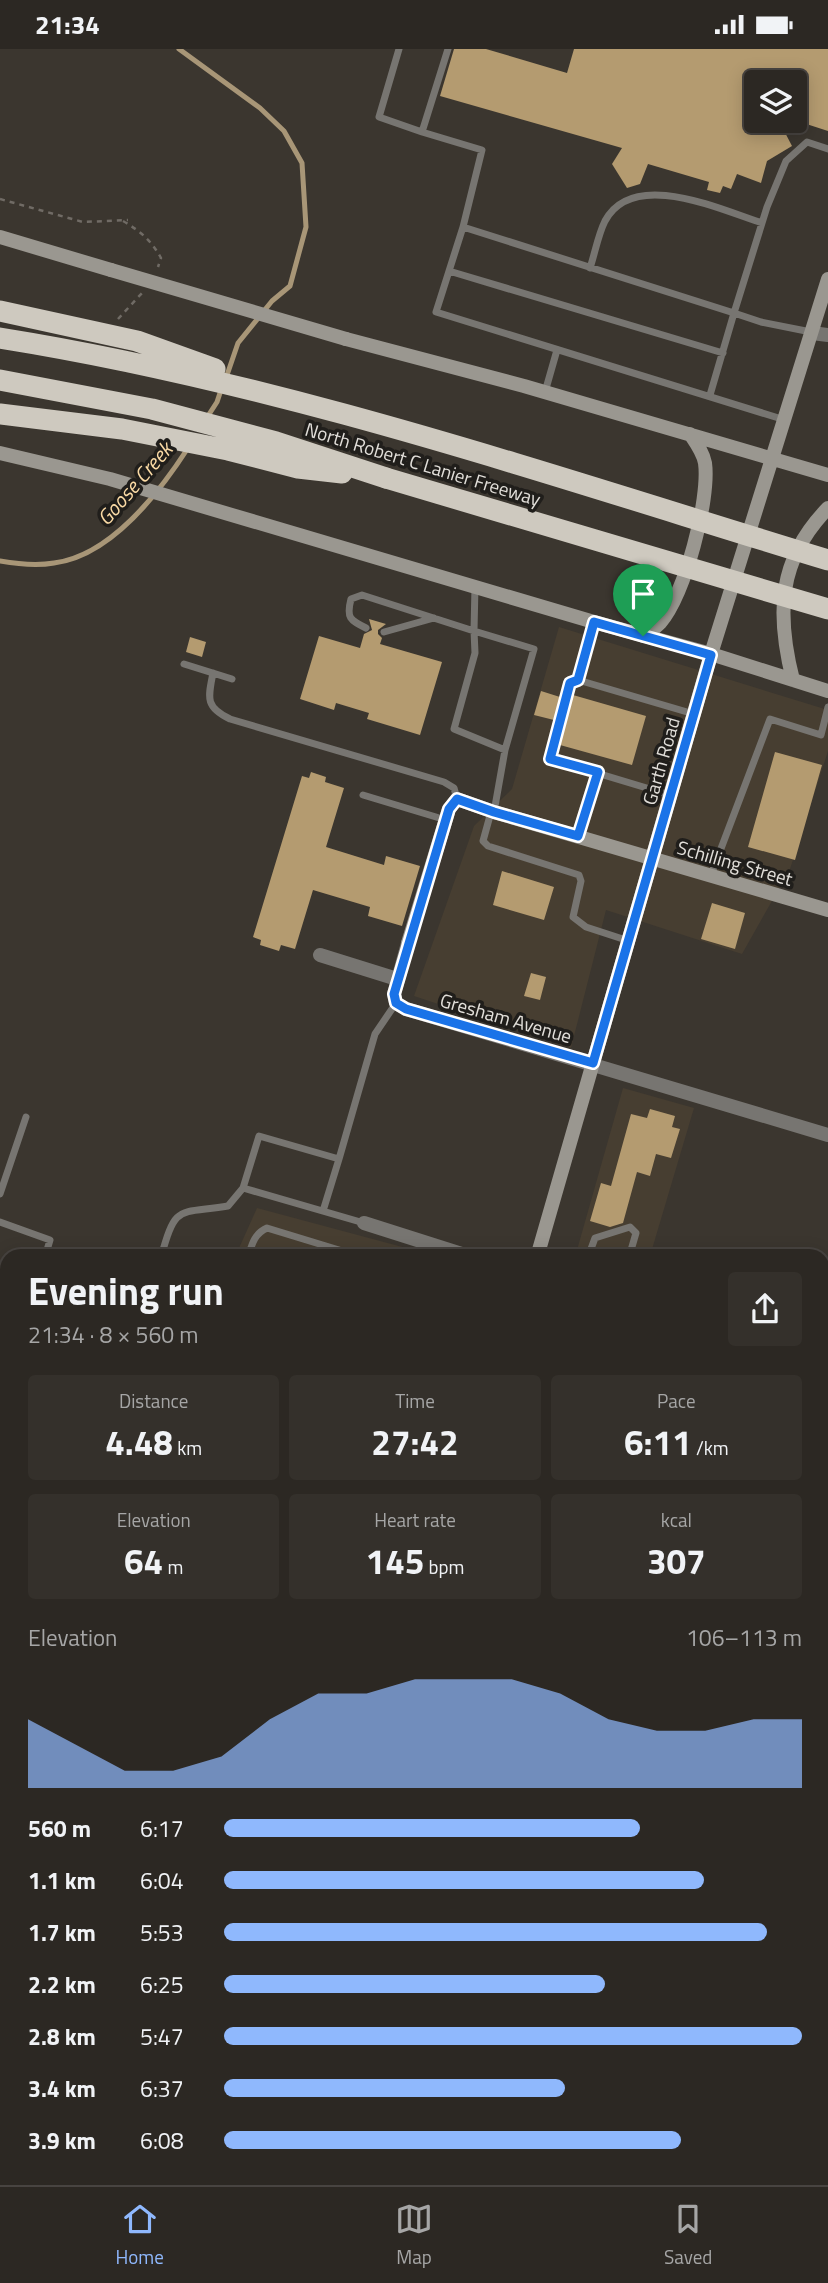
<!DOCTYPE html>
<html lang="en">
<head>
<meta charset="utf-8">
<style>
  :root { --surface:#2c2823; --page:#34302b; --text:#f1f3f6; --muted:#a6a6a6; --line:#484441; --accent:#8fb8fd }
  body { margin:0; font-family:"Titillium Web",sans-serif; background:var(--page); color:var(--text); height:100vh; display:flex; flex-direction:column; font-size:26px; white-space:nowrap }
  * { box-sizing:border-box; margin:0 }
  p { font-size:23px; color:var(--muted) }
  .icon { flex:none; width:38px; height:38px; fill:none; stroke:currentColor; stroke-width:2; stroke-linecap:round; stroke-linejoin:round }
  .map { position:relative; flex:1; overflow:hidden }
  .panel { position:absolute; left:0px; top:1200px; width:830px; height:936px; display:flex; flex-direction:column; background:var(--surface); border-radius:21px 21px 0 0; box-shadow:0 4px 18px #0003,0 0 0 2px var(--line) }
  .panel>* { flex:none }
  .fabs { position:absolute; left:744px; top:21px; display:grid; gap:14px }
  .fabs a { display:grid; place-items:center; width:63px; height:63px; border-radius:7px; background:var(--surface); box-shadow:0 4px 18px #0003,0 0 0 2px var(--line); font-size:35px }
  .pin { position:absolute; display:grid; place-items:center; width:60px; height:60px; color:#fff; margin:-72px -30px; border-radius:50% 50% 50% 0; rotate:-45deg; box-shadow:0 0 7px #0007 }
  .pin .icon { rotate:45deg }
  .round { display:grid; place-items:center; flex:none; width:74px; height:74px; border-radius:7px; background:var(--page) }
  .overview { display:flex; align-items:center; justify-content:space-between; height:119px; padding:0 28px }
  h1 { font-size:38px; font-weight:700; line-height:52px }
  .stats { display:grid; grid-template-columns:repeat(3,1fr); gap:10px; height:119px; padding:7px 28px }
  .stats div { display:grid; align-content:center; border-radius:7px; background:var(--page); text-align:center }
  .stats b { font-size:35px; font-weight:700 }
  .stats small { font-size:19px; font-weight:400 }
  .stats p { font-size:19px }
  .chart { height:196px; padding:14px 28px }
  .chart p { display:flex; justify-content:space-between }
  .chart svg { width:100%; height:126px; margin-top:7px; fill:var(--accent); opacity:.7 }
  ul { padding:0 28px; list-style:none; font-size:23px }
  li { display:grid; grid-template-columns:112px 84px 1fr; align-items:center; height:52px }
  li i { height:18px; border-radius:9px; background:var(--accent) }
  .status { display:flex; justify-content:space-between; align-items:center; height:49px; padding:0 35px; background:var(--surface); direction:ltr }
  .status svg { height:19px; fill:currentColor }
  .tabs { display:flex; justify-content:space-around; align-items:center; height:98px; border-top:2px solid var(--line); background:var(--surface); font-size:19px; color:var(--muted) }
  .tabs a { display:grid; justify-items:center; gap:4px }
  .tabs .current { color:var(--accent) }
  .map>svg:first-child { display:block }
</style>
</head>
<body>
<div class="status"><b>21:34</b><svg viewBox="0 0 49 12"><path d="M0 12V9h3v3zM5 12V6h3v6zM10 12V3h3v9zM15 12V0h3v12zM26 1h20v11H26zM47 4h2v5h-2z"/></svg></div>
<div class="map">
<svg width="828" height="2136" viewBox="0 0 828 2136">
  <rect width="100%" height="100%" fill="#3b362f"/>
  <path fill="#473e31" d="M559,578L828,661V702L790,820L742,905L606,861L571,999L414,947L474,777L512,740Z
    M623,1039L694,1059L650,1207L575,1208Z
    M257,1159L436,1207L235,1208Z
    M0,1233L7,1236V1832L0,1819Z
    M822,1354L828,1355V1426L823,1445Z"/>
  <path fill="#715b35" d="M0,1993L7,2000V2130H135L142,2136H0Z"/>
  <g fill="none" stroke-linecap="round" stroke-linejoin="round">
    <path stroke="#a89677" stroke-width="5" d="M179,0L260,59L284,82L302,114L306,178L290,237L272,252L238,294L226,329
      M206,370L217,353L222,338
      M0,512C17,515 37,517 54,514C110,507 159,444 188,399"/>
  </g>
  <path fill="#b49b70" d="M454,0H486L567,24L574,0H828V82L794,71V33H756V72H779L792,97L767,112L761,134L737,125L731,140L723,137L720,144L707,141L709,133L648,115L640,135L627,139L612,115L622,99L440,47Z
    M369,570L386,575L378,581V585L382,589L380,595L442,613L420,686L367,670L369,664L336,654L334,661L300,650L319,587L360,599L364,585L372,581Z
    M190,588L206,593L202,608L186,603Z
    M541,642L560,648L554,671L534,666Z
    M573,646L646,667L632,716L560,696Z
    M775,703L822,716L795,811L748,798Z
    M311,723L326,728L325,733L344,739L326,798L384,816L386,807L420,817L402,877L368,867L370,858L313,841L295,900L281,896L279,902L260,896L261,891L253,888L302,727L309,729Z
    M502,822L554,838L544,871L493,856Z
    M712,854L745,864L735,900L701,890Z
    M531,924L546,928L540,951L524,947Z
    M650,1060L675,1067L672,1078L680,1080L671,1109L656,1105L650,1127L637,1123L623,1174L610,1178L590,1172L601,1134L611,1137L631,1065L647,1069Z"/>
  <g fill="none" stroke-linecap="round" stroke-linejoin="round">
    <path stroke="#706b65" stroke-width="2.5" stroke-dasharray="5 5" stroke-linecap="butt" d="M0,150L83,173L128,171
      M123,172C140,182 151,191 161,209L158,218
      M118,270L142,244
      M0,2094L7,2101
      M27,2130L30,2136"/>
    <path stroke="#777571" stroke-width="7" d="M399,0L379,68L422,83L482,101L463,178L436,263L785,371
      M422,83L448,0
      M463,178L734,264L710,346
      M590,219C595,204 598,186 605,172C633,119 721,161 762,174
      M449,222L723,304
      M811,283L761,273L734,264L767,158L786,112L807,93L828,100
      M545,343L557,301
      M594,573L578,631L570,634L550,710L670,746
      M366,579C350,571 346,569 351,550L362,546L474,582L475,537
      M474,582L534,600L505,701L454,680L475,604Z
      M384,583L434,569
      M184,615L232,630
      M213,624C208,649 205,658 230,670L444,733L454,739L457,750
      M578,631L694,665
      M363,746L446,771
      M491,763L483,792L488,797L579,826L581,832L573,868L586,878L629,892
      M494,763L505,701
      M578,787L598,723
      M711,826L770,670L821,686L828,658
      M339,1110L375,985L396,954
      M0,1145L26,1068
      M323,1162L339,1110L259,1087L243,1139L364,1174
      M0,1173L50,1191L45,1208
      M161,1208C176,1154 178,1165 228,1157L243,1139
      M248,1208C252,1195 254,1185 267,1179L362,1208
      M418,1208L422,1193
      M588,1208L595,1189L630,1178L636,1184L629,1208
      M0,1271L7,1273
      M0,1852L7,1866
      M822,2084L828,2065
      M638,2130L646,2136
      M757,2130L771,2136
      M429,2136L433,2130
      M808,2136L810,2130"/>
    <path stroke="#777571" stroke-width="14" d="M812,284L828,286
      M408,894L394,945L396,954L406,960L828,1086
      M320,906L397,930
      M364,1174L471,1208
      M822,1310L828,1312"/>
    <path stroke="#9a9790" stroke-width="14" d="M0,188L111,221
      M346,290L524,337L828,426
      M0,404L110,430L594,573L711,605L828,642
      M643,587C648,583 656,579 660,574C685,546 710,450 705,414C703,403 696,394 690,385
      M793,631C776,564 778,510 828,459
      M408,894L449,760L457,750L494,763L828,861
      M537,1208L711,605L828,230
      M0,1219L7,1221
      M822,1513L828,1515
      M0,1899L7,1897
      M0,1934L7,1932
      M822,1938L828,1928
      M704,2136L709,2130"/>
    <path stroke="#cec9bf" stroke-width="21" d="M0,331L152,360L276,393L386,429
      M0,365L122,380L228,401L298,419L342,424"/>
    <path stroke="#9a9790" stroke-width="14" d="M111,221L346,290"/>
    <path stroke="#cec9bf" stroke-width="21" d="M0,262L137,292L215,320
      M0,289C283,334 555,428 828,511
      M386,429L828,560"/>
  </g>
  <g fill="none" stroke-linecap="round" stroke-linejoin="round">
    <defs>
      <path id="route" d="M594,573L711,606L593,1014L406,960L396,954L394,945L449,760L457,750L494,763L578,787L598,723L550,710L570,634L578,631Z"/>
    </defs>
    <use href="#route" stroke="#fff" stroke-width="14"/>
    <use href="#route" stroke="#1a73e8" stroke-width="9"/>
  </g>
  <g text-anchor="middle" stroke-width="7" stroke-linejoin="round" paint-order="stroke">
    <g font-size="19" fill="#e2dfda" stroke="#201e1b">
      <text transform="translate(423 415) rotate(17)" y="7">North Robert C Lanier Freeway</text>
      <text transform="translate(661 712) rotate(-74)" y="7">Garth Road</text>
      <text transform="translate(735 814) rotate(16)" y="7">Schilling Street</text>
      <text transform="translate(506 969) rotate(16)" y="7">Gresham Avenue</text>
    </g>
    <g font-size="21" font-style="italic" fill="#fadaa5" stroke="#201e1b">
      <text transform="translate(135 435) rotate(-49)" y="7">Goose Creek</text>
    </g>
  </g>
</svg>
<div class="fabs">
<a><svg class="icon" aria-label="layers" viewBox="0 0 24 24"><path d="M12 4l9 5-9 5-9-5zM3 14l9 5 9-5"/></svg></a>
</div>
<div class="pin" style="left:643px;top:587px;background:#1e9e55"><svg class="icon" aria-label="arrive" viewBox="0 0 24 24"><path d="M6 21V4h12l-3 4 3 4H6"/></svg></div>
<section class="panel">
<div class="overview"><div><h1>Evening run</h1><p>21:34 · 8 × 560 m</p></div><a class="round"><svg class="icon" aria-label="share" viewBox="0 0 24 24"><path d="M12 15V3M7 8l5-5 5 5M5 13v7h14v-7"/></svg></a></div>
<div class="stats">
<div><p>Distance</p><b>4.48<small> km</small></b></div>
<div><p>Time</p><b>27:42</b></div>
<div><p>Pace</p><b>6:11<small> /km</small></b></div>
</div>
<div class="stats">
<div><p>Elevation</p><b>64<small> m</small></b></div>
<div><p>Heart rate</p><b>145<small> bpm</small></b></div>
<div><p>kcal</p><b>307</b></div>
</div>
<div class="chart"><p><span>Elevation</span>106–113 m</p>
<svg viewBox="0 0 160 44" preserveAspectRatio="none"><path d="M0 44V20L10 29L20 38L30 38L40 33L50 20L60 11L70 11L80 6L90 6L100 6L110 11L120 20L130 24L140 24L150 20L160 20V44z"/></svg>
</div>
<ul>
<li><b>560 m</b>6:17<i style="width:72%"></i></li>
<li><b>1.1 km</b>6:04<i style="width:83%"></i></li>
<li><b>1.7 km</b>5:53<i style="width:94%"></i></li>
<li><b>2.2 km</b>6:25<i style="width:66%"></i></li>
<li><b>2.8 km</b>5:47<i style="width:100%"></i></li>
<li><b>3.4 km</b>6:37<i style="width:59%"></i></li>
<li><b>3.9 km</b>6:08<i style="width:79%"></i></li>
</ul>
</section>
</div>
<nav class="tabs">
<a class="current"><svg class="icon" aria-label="home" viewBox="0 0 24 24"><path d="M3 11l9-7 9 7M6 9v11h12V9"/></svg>Home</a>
<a><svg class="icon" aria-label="map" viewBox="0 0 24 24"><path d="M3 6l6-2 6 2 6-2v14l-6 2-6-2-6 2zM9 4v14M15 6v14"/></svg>Map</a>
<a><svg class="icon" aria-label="saved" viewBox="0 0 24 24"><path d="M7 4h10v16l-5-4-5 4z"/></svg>Saved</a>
</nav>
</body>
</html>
